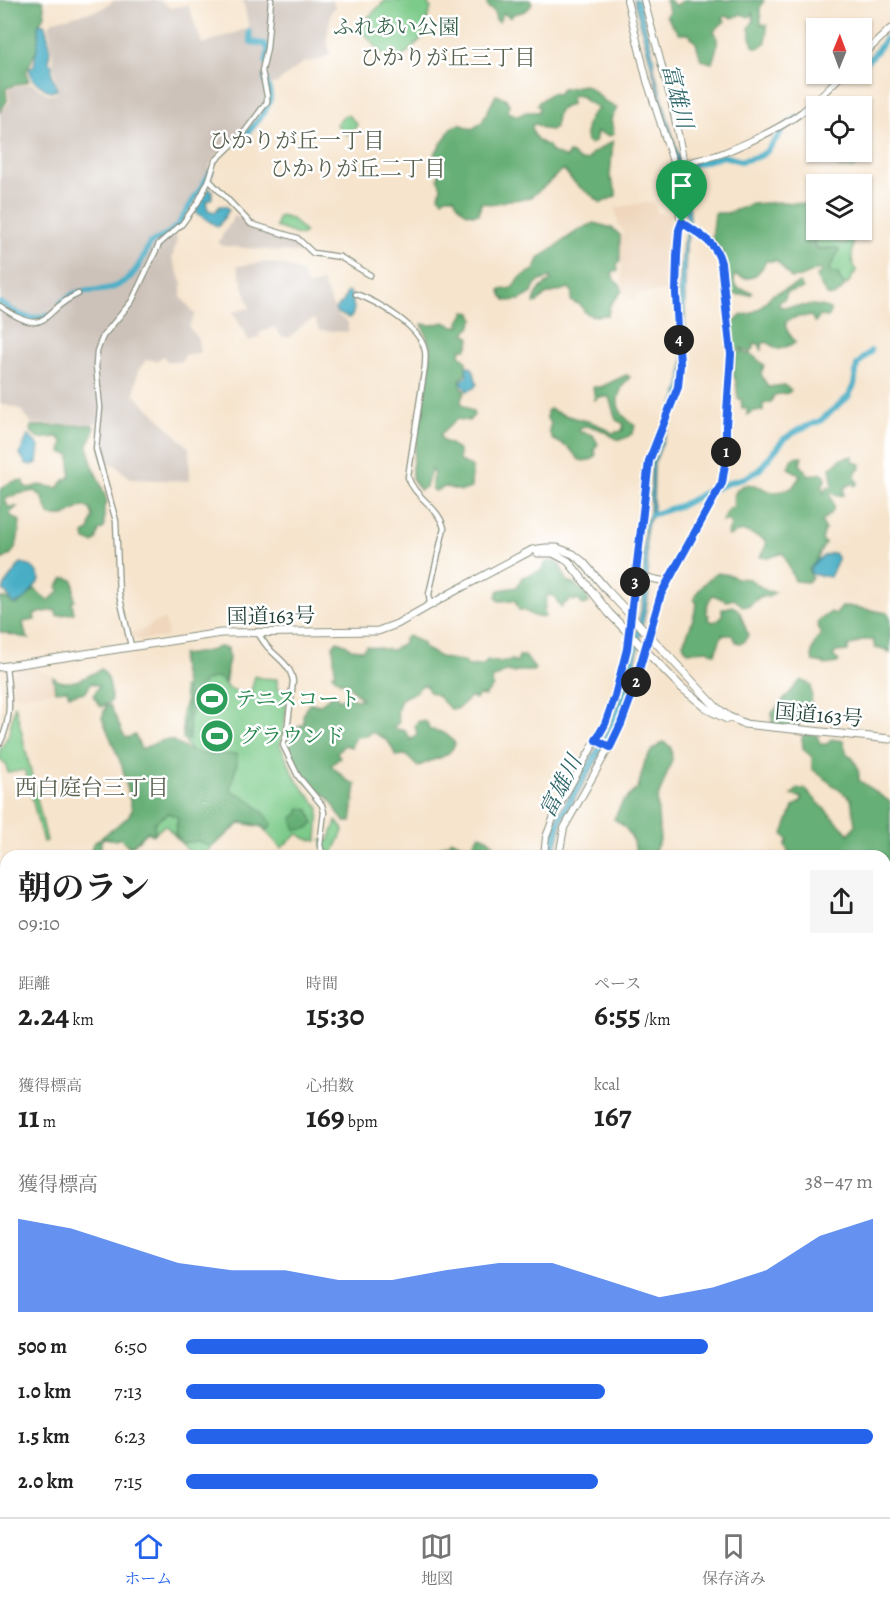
<!DOCTYPE html>
<html lang="ja">
<head>
<meta charset="utf-8">
<style>
  :root { --surface:#fff; --page:#f6f6f6; --text:#222; --muted:#767676; --line:#e0e0e0; --accent:#2563eb }
  body { margin:0; font-family:Alegreya,"Noto Serif JP",serif; background:var(--page); color:var(--text); height:100vh; display:flex; flex-direction:column; font-size:22px; white-space:nowrap }
  * { box-sizing:border-box; margin:0 }
  p { font-size:20px; color:var(--muted) }
  .icon { flex:none; width:33px; height:33px; fill:none; stroke:currentColor; stroke-width:2; stroke-linecap:round; stroke-linejoin:round }
  .map { position:relative; flex:1; overflow:hidden }
  .side { position:absolute; left:0px; top:850px; width:891px; height:668px; display:flex; flex-direction:column; background:var(--surface); border-radius:18px 18px 0 0; box-shadow:0 2px 4px #0004 }
  .side>* { flex:none }
  .needle { width:39px; rotate:1deg }
  .tools { position:absolute; left:806px; top:18px; display:grid; gap:12px }
  .tools a { display:grid; place-items:center; width:66px; height:66px; border-radius:0px; background:var(--surface); box-shadow:0 2px 4px #0004; font-size:30px }
  .pin { position:absolute; display:grid; place-items:center; width:51px; height:51px; color:#fff; margin:-62px -26px; border-radius:50% 50% 50% 0; rotate:-45deg; box-shadow:0 0 6px #0007 }
  .pin .icon { rotate:45deg }
  .km { position:absolute; width:30px; height:30px; margin:-15px; border-radius:50%; background:#222; color:#fff; font-size:16px; line-height:30px; text-align:center }
  .round { display:grid; place-items:center; flex:none; width:63px; height:63px; border-radius:0px; background:var(--page) }
  .headline { display:flex; align-items:center; justify-content:space-between; height:102px; padding:0 18px }
  h1 { font-size:33px; font-weight:700; line-height:45px }
  .stats { display:grid; grid-template-columns:repeat(3,1fr); gap:9px; height:102px; padding:6px 18px }
  .stats div { display:grid; align-content:center }
  .stats b { font-size:30px; font-weight:700 }
  .stats small { font-size:16px; font-weight:400 }
  .stats p { font-size:16px }
  .chart { height:168px; padding:12px 18px }
  .chart p { display:flex; justify-content:space-between }
  .chart svg { width:100%; height:108px; margin-top:6px; fill:var(--accent); opacity:.7 }
  ul { padding:0 18px; list-style:none; font-size:20px }
  li { display:grid; grid-template-columns:96px 72px 1fr; align-items:center; height:45px }
  li i { height:15px; border-radius:8px; background:var(--accent) }
  .tab-bar { display:flex; justify-content:space-around; align-items:center; height:84px; border-top:2px solid var(--line); background:var(--surface); font-size:16px; color:var(--muted) }
  .tab-bar a { display:grid; justify-items:center; gap:3px }
  .tab-bar .on { color:var(--accent) }
  .map>svg:first-child { display:block }
</style>
</head>
<body>
<div class="map">
<svg width="890" height="1517" viewBox="0 0 890 1517">
  <rect width="100%" height="100%" fill="#fff"/>
  <filter id="ink" filterUnits="userSpaceOnUse"><feTurbulence type="fractalNoise" baseFrequency=".0167" numOctaves="2"/><feDisplacementMap in="SourceGraphic" scale="12" xChannelSelector="R" yChannelSelector="G"/><feConvolveMatrix kernelMatrix="1 2 1 2 8 2 1 2 1" color-interpolation-filters="sRGB"/></filter>
  <filter id="wash" filterUnits="userSpaceOnUse"><feTurbulence type="fractalNoise" baseFrequency=".008" numOctaves="4" result="noise"/><feDisplacementMap in="SourceGraphic" scale="24" xChannelSelector="R" yChannelSelector="G"/><feGaussianBlur stdDeviation="1.35" result="paint"/><feColorMatrix in="noise" values="0 0 0 0 0 0 0 0 0 0 0 0 0 0 0 0 0 1.4 0 .05"/><feComposite in="paint" operator="in"/></filter>
  <g filter="url(#wash)">
    <rect width="100%" height="100%" fill="#f6e4cc"/>
    <path fill="#efd6bc" d="M653,201L658,213L671,214V251L675,255L674,281H672L671,290L638,294L634,298L627,299L622,283L621,236L624,233L618,224L615,208Z
      M165,620L168,631L166,637L138,640L132,634L131,632H139L155,622Z
      M32,665L53,677L55,691L16,696L13,694L11,677L17,669Z
      M788,1512L890,1513V1517H778Z"/>
    <path fill="#cdc2b9" d="M123,0H160L170,8L188,5L202,44L249,28L243,0H331L336,7L331,12L327,38L330,54L320,60L304,62L277,83L265,85L266,100L264,103L241,134L228,143L212,161L202,187L196,194L188,210L172,230L177,240L172,258L182,283L181,297L195,314L189,327L198,339L200,353L186,354L181,362L167,361L163,356L158,360H146L138,371L134,394L189,448L190,481L131,479L115,465L101,460L98,424H32L22,411L14,407L0,404V114L10,102L8,89L31,83L49,95L57,93L49,25L53,21L99,10L114,1Z
      M235,215L250,228L294,240L298,243L300,253L223,246L218,243Z
      M265,262L283,265L301,272L308,286L322,282L337,315L348,322V332L319,330L315,319L305,323L289,338L281,336L274,327L258,334L260,337L249,341L233,312L250,308L237,266Z"/>
    <path fill="#7dcb8a" stroke="#4e845f" stroke-width="1.5" d="M424,0L431,8L422,38L395,64H392L358,27L385,1Z
      M345,115H348L357,124L356,127L347,135L336,124Z
      M826,152H861L864,160L862,164L852,168H839Z
      M280,216L292,219L305,232L301,236L276,227L278,217Z
      M816,237H830L842,243L853,238L852,260L856,271L847,285L840,280L838,273H831L829,270L839,249L837,248H817L815,245Z
      M205,670L227,672L225,686L240,693L251,691L255,676L260,678L277,679V689L288,690L284,728L280,745L297,781L319,808L317,841L307,839L298,834L281,848L262,827L241,823L201,856H193L165,825L153,835L148,832L130,848L120,837L208,781L183,738L182,713L186,702L183,688Z
      M15,704L47,841L43,842L25,770L8,773L6,765L0,760V750L9,734Z
      M336,821L344,829L332,856H324L322,840L329,841Z"/>
    <path fill="#66af76" stroke="#427655" stroke-width="1.5" d="M0,0H43L45,15L38,25L39,44L26,73L29,81L6,88L7,101L0,112Z
      M486,0H530L532,4C527,12 522,12 513,14L511,18L503,13L499,22L496,20L494,11L488,8Z
      M666,0H670L675,6L684,0H764L760,8L761,24L767,25L766,42L758,48L753,46L749,28L753,21V13L749,17L741,14L733,18L725,16L723,19L725,21L714,31C721,40 715,53 712,63L701,60L696,43L689,34H679L666,16L669,11Z
      M584,85L590,88L607,103L617,108L611,119L614,134L609,136L597,132L595,142L590,144L587,142C584,129 587,116 599,108L584,100L583,97L574,95L571,98V104L558,111L555,127L551,130L544,129L536,124L532,125C532,137 539,143 549,146L550,151L566,158L569,153L572,154L580,161L589,159L591,154L613,141L610,177L616,191V196L601,203C586,189 578,190 565,171L561,170C555,177 536,195 528,198C522,200 515,199 509,200C498,203 493,205 481,203L479,214C465,215 459,209 454,197H446L442,200L439,196L441,187L438,179L439,174L434,155L452,127L460,124L472,129L482,122L496,95L505,98L509,104L508,112L518,116L526,112H538L540,108L537,105L538,103L551,93L558,94L562,89Z
      M781,202L807,204L816,207V213L811,214V224L816,230H846V232L830,236H815C813,239 813,245 816,249L837,248L839,250L829,270L831,273H838L840,280L844,284V287C828,306 825,292 816,277L822,271L819,269L801,277L791,278L777,261H766C763,268 754,280 745,278C742,278 739,276 735,275L734,283L738,288L752,292V294L740,295L729,293L722,252L712,239L715,213H727L752,204Z
      M594,223L612,228L620,235V262L617,264L618,271L612,272L614,280L621,286L622,291L610,305L608,315C595,316 585,318 581,305L571,301L572,292L569,288L545,295L538,302L534,303C536,291 541,287 552,280L550,277L536,283L532,293L520,300L506,301L501,295L500,290L512,288L522,276L534,270L540,257C560,246 570,232 594,223Z
      M800,283L803,289L787,292L785,298L779,303V306C797,310 812,300 830,309V314L828,317L820,316L815,322L811,316C792,317 774,318 795,341V343C791,344 780,350 778,349C774,348 771,344 766,342L762,344V351L759,344L754,343V348L750,353L741,348L734,352L732,321H735L742,315L750,314L759,309L772,295Z
      M465,312L472,313L474,319L470,328L465,333L470,338L469,344L466,349H461L460,355L466,360V373L460,381L461,387L465,392L461,399L462,404L473,412L474,415L469,421L457,419L440,435L443,441L450,444L459,451V461L469,465L472,468L471,488L462,491L445,487L435,491L432,488V480L434,474L431,470L426,487L420,490L412,478V468L431,349L422,324L431,325L445,322L452,326H460L459,322Z
      M742,350L746,354L752,355L764,365L761,374L768,387L784,385L791,390L788,393L774,395L771,402L763,404V411H754L747,415V408H742L741,399H738L736,381L733,375L736,354Z
      M626,375L630,377C622,385 613,400 621,412C624,418 630,421 635,426L633,433C618,445 617,438 603,431C597,427 591,427 584,426L579,430L581,433L584,432L593,435L598,444L594,450L596,455L593,459C578,463 579,460 571,450C567,446 558,442 552,439L549,430L551,423L547,419V411L550,409C568,420 594,418 612,433L622,431L624,424L616,420L609,397H598L595,400L593,387H601Z
      M92,425L94,427L92,438L88,444C89,466 102,482 107,502L104,507V528L99,531L96,540L93,543L85,540L84,534L89,531L93,516L90,509L83,506L64,516H50C44,505 46,498 35,491L18,494L5,499L8,507H17L10,513L11,516L20,521C18,538 19,555 0,560V490C8,483 13,480 24,481V486L29,488L40,485L58,488L64,480L70,477C72,470 69,463 70,455L61,452L63,442L58,437L38,439L30,430L31,426Z
      M797,456L802,457L800,464L809,476L822,473L825,475L826,479L822,485L824,494L827,487L833,486L830,468L841,459L853,456V462L861,464L860,469L856,471L855,478L858,483L855,486L852,483L844,488V495L837,496L832,492L830,494C837,511 834,511 822,521L825,530L822,540L825,543L816,561L809,570L812,578L808,582L795,581L783,553L768,558L760,557L766,546L765,540C753,535 743,526 730,536L727,535L731,526L730,521H722L729,508L734,507C731,492 740,482 755,485C761,487 767,491 773,492C780,493 786,489 792,488L801,475L788,468L791,460Z
      M553,560L559,564L568,582C577,585 588,594 589,603L583,605L577,599L574,601L571,599L561,607L554,596L548,595C544,601 546,606 544,612L545,617C535,619 532,614 523,610H519L515,600L499,601L496,597L499,590L517,587L522,577L541,571L545,563Z
      M717,573L730,575L737,578L749,579L767,591L775,592L769,597L761,596L749,606H743L734,599L727,601L713,595C708,600 707,606 706,613L709,615L708,619L713,622L719,620L722,615V609L732,606L739,610L748,635L744,642L740,643L736,642L732,635H722L715,654L707,650L688,652L684,647L683,643C690,631 694,616 697,603L694,600C698,587 707,580 717,573Z
      M67,578L73,580C76,588 72,593 75,600L72,602L74,613L57,616L55,610L34,614L35,620L23,622L26,636L29,639L0,632V598H6L13,604L17,605L35,589L48,601L60,591L57,587L63,579Z
      M847,606L888,613L890,618V653L887,650L875,648L873,640H863L848,647V651L836,652L833,656L839,661L837,663L825,665L823,663L813,661C810,652 814,641 821,635L817,622L831,612L836,614L842,607Z
      M408,636L423,643L424,648L442,658L463,661L468,666L484,665L487,660L498,662L512,660L517,662L519,656H525L535,669L533,671H518L514,673L507,671L492,679L493,686L485,696L479,695L476,699L471,697L457,709H450L437,695L429,692L427,686L422,685L417,691L401,699L397,712L399,722L393,728L405,731L411,740L417,734L415,725L419,721H425L428,724L429,730C441,730 449,734 455,744C447,761 433,757 418,767L406,755L395,756C392,742 385,738 372,732L367,736L355,737L351,747L345,745L337,752L340,758L331,765L348,781L356,784L351,822H345C337,815 335,803 326,796C323,793 317,791 314,789C297,777 294,758 287,740L289,734L293,733L299,726L304,724L303,715L308,705L312,703L319,705L334,694L340,700L347,694L355,700L362,699L346,683L339,681L332,674L335,672L333,646L337,641L347,645L351,649L363,650L366,646L392,650L404,643V639Z
      M218,647L228,648L229,659L224,683L220,678H213L205,681L195,693V707L189,716V740L186,739L184,726L188,699L181,664L182,655C193,653 209,653 218,647Z
      M101,669C110,676 111,689 111,701L101,707L93,696L99,686L91,683L86,692L69,695L67,690L55,691L53,677C67,689 87,677 101,669Z
      M801,680L811,685C813,706 811,715 794,729L772,725V713Z
      M110,705L124,736L127,738L135,735L141,749L164,740H172C193,757 211,755 237,754V763L230,790L248,799L266,815L271,823L270,828L266,830L262,826L241,822L211,847L198,841L182,843L175,833L178,818L174,815L168,813L154,823L155,832L152,834L148,831L130,847L120,838L116,840L104,838L101,841V849L99,853L100,856H89L93,844L128,817L132,810L122,766L102,718L106,706Z
      M805,734L817,735L820,744H827L832,739L843,741L847,754C857,759 859,770 859,780L890,802V909L885,907V856H791L785,845L788,840L783,834L793,807L802,801L801,797L791,795L798,789H805L849,834L855,825L851,799L812,769V757L803,749L802,737Z
      M663,742L671,747L672,760L657,800L660,840L652,856H636C636,841 628,827 614,819L622,803L638,788L645,761L652,750Z
      M300,808L309,810L314,824L308,828L296,830L292,818L298,814Z
      M479,835C488,836 498,847 498,856H448L440,852V847L449,843L451,839L461,844L471,846Z
      M0,1142H6V1312H4L0,1296V1206L2,1202L0,1198Z
      M890,1252V1369L885,1366V1254Z
      M0,1325H6V1423H3L0,1430V1360L5,1355V1351H0Z
      M885,1441L890,1442V1512H885Z
      M8,1512H275L272,1517H6Z"/>
    <path fill="#47aec6" stroke="#33767d" stroke-width="1.5" d="M634,0H639L654,59V68L679,159L683,165C686,184 690,202 690,221C691,232 686,238 686,248C684,289 685,331 687,373L685,385L654,464L653,516L648,522L646,533L649,592L633,676L623,710L608,742L563,819L554,856H548L552,831L558,815L608,728L624,686L643,601L644,521L650,516L651,464L680,387L683,364L679,289L683,243L687,232V221L681,196L680,175Z
      M41,23L45,25L50,46L49,62L52,64V74L57,90L50,92C39,84 29,81 30,67L34,66C35,52 41,41 38,26Z
      M208,188L212,190V198L206,202L208,210L215,212L220,206H226L229,210L218,227L195,212Z
      M347,292L351,293L354,309L352,316L349,318L337,313L335,309L343,302Z
      M468,366L473,369L477,384L474,388L467,391L461,382L467,376L466,368Z
      M28,435L39,446L37,463L32,465L26,464L20,454Z
      M834,553L838,559L830,577L811,574L810,569C816,560 823,554 834,553Z
      M21,563C31,564 38,571 40,580L24,600L14,604L3,590L7,581Z"/>
    <g fill="none" stroke-linecap="round" stroke-linejoin="round">
      <path stroke="#47aec6" stroke-width="6" d="M249,32L251,42L265,44L269,50L266,62
        M861,65C880,53 877,47 890,34
        M234,144C245,137 265,114 269,102C272,95 267,85 265,78
        M681,168L723,156L741,161L760,156L767,151L785,127L797,118
        M0,303C16,312 28,324 47,315
        M61,303C77,289 82,292 101,290C130,287 140,266 150,243L167,235L178,225L211,172
        M651,515L682,505L706,492L731,482L745,478L759,470L784,439L800,429L820,421L848,397L854,385L857,365L871,351"/>
    </g>
  </g>
  <g filter="url(#ink)">
    <g fill="none" stroke-linecap="round" stroke-linejoin="round">
      <defs>
        <path id="tertiary" d="M209,180L251,224L297,238L313,253L340,257L370,275
          M356,294C378,302 421,327 425,351C426,356 425,361 425,366L408,477C414,497 439,507 444,528L429,594L430,605
          M0,306C50,341 40,310 78,294
          M257,632C260,636 263,641 266,645C276,658 290,663 293,681L287,731L283,745L298,776L322,805L324,812L320,845L323,856
          M131,646L119,594L116,521L96,449L100,408L96,366L97,351L103,336L132,301L159,244L182,224L198,202L209,180L215,161L243,134L267,102V96L262,71L267,48L271,0
          M0,743C13,717 9,694 6,666
          M885,997H890
          M0,1031L6,1035
          M0,1136H6
          M885,1162L890,1165
          M501,1512L504,1517
          M319,1517L327,1512
          M403,1517L404,1512"/>
        <path id="primary" d="M644,0L671,100L684,163
          M861,57L890,29
          M675,168C689,160 708,159 723,153C750,142 780,129 802,112C817,101 830,86 843,74
          M635,575L668,582
          M544,856L546,837L556,811L605,724L622,674L628,643L647,470L653,448L678,387L680,365L677,293V257L679,230L682,222
          M559,856L564,828L615,737L625,715L661,594L722,483L726,458V426L731,354L720,258L714,245L684,223L680,218L675,168L647,81L627,0
          M720,1512V1517
          M736,1512V1517"/>
        <path id="trunk" d="M538,553H553L568,561L609,613L681,687L709,710L727,719
          M0,667L221,633L378,631L397,624L453,592L532,550L546,548H557L573,554L583,562L606,589L716,707L729,717L746,724
          M744,724L890,739"/>
      </defs>
      <use href="#tertiary" stroke="#8a9080" stroke-width="7"/>
      <use href="#primary" stroke="#8a9080" stroke-width="8"/>
      <use href="#trunk" stroke="#8a9080" stroke-width="9"/>
      <use href="#tertiary" stroke="#fff" stroke-width="4.5"/>
      <use href="#primary" stroke="#fff" stroke-width="6"/>
      <use href="#trunk" stroke="#fff" stroke-width="7"/>
    </g>
  </g>
  <g fill="none" stroke-linecap="round" stroke-linejoin="round" filter="url(#ink)">
    <defs>
      <path id="route" d="M682,222C699,235 716,241 721,263L731,354L726,426V458L722,483L661,594L632,694L621,724L610,747L596,740L605,724L615,696L627,649L649,461L678,387L680,365L676,293L677,256L679,230Z"/>
    </defs>
    <use href="#route" stroke="#fff" stroke-width="12"/>
    <use href="#route" stroke="#2563eb" stroke-width="8"/>
  </g>
  <defs>
    <symbol id="stadium-disc" viewBox="-11 -11 22 22"><circle r="9.5" fill="#2e9e5b" stroke="#fff"/><path d="M0-5a6.5 5 0 1 0 0 10a6.5 5 0 1 0 0-10ZM-3.5-1.8h7v3.6h-7Z" fill="#fff"/></symbol>
  </defs>
  <g fill-rule="evenodd">
    <use href="#stadium-disc" x="193" y="680" width="38" height="38"/>
    <use href="#stadium-disc" x="198" y="717" width="38" height="38"/>
  </g>
  <g text-anchor="middle" stroke-width="5" stroke-linejoin="round" paint-order="stroke">
    <g font-size="21" fill="#36604a" stroke="#fff">
      <text x="396" y="34">ふれあい公園</text>
    </g>
    <g font-size="21" fill="#1f3d34" stroke="#fff">
      <text transform="translate(271 616) rotate(-1)" y="7">国道163号</text>
      <text transform="translate(819 715) rotate(5)" y="7">国道163号</text>
    </g>
    <g font-size="21" fill="#27864d" stroke="#fff" text-anchor="start">
      <text x="235" y="706">テニスコート</text>
      <text x="240" y="743">グラウンド</text>
    </g>
    <g font-size="22" fill="#58604e" stroke="#fff">
      <text x="448" y="65">ひかりが丘三丁目</text>
      <text x="297" y="148">ひかりが丘一丁目</text>
      <text x="358" y="176">ひかりが丘二丁目</text>
      <text x="92" y="795">西白庭台三丁目</text>
    </g>
    <g font-size="22" font-style="italic" fill="#2d6567" stroke="#fff">
      <text transform="translate(678 96) rotate(76)" y="8">富雄川</text>
      <text transform="translate(560 786) rotate(-63)" y="8">富雄川</text>
    </g>
  </g>
</svg>
<div class="tools">
<a><svg class="needle" viewBox="-14 -14 28 28"><path d="M0-13l5 13h-10z" fill="#e53935"/><path d="M0 13l5-13h-10z" fill="#767676"/></svg></a>
<a><svg class="icon" aria-label="locate" viewBox="0 0 24 24"><circle cx="12" cy="12" r="6"/><path d="M12 2v4M12 18v4M2 12h4M18 12h4"/></svg></a>
<a><svg class="icon" aria-label="layers" viewBox="0 0 24 24"><path d="M12 4l9 5-9 5-9-5zM3 14l9 5 9-5"/></svg></a>
</div>
<div class="pin" style="left:682px;top:222px;background:#1e9e55"><svg class="icon" aria-label="arrive" viewBox="0 0 24 24"><path d="M6 21V4h12l-3 4 3 4H6"/></svg></div>
<b class="km" style="left:726px;top:452px">1</b>
<b class="km" style="left:636px;top:682px">2</b>
<b class="km" style="left:635px;top:582px">3</b>
<b class="km" style="left:679px;top:340px">4</b>
<section class="side">
<div class="headline"><div><h1>朝のラン</h1><p>09:10</p></div><a class="round"><svg class="icon" aria-label="share" viewBox="0 0 24 24"><path d="M12 15V3M7 8l5-5 5 5M5 13v7h14v-7"/></svg></a></div>
<div class="stats">
<div><p>距離</p><b>2.24<small> km</small></b></div>
<div><p>時間</p><b>15:30</b></div>
<div><p>ペース</p><b>6:55<small> /km</small></b></div>
</div>
<div class="stats">
<div><p>獲得標高</p><b>11<small> m</small></b></div>
<div><p>心拍数</p><b>169<small> bpm</small></b></div>
<div><p>kcal</p><b>167</b></div>
</div>
<div class="chart"><p><span>獲得標高</span>38–47 m</p>
<svg viewBox="0 0 160 44" preserveAspectRatio="none"><path d="M0 44V6L10 10L20 17L30 24L40 27L50 27L60 31L70 31L80 27L90 24L100 24L110 31L120 38L130 34L140 27L150 13L160 6V44z"/></svg>
</div>
<ul>
<li><b>500 m</b>6:50<i style="width:76%"></i></li>
<li><b>1.0 km</b>7:13<i style="width:61%"></i></li>
<li><b>1.5 km</b>6:23<i style="width:100%"></i></li>
<li><b>2.0 km</b>7:15<i style="width:60%"></i></li>
</ul>
</section>
</div>
<nav class="tab-bar">
<a class="on"><svg class="icon" aria-label="home" viewBox="0 0 24 24"><path d="M3 11l9-7 9 7M6 9v11h12V9"/></svg>ホーム</a>
<a><svg class="icon" aria-label="map" viewBox="0 0 24 24"><path d="M3 6l6-2 6 2 6-2v14l-6 2-6-2-6 2zM9 4v14M15 6v14"/></svg>地図</a>
<a><svg class="icon" aria-label="saved" viewBox="0 0 24 24"><path d="M7 4h10v16l-5-4-5 4z"/></svg>保存済み</a>
</nav>
</body>
</html>
